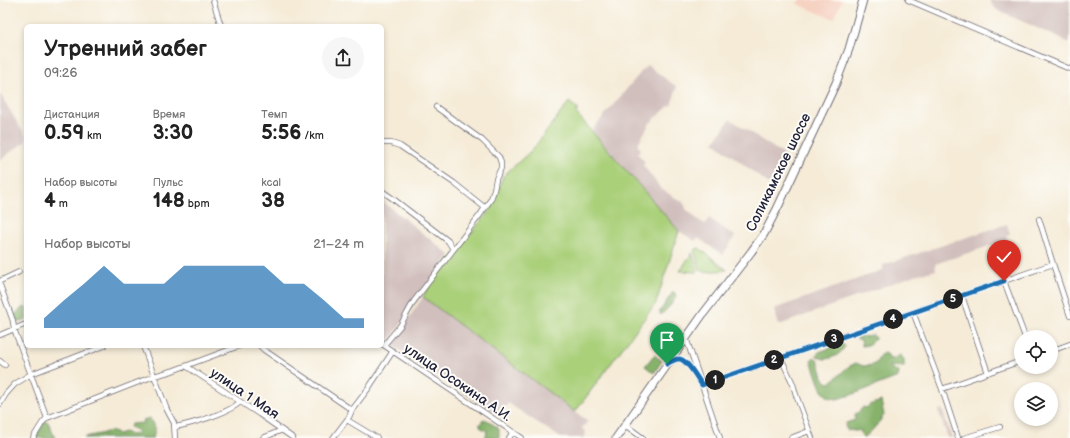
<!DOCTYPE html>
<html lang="ru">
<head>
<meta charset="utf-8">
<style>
  :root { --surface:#fff; --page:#f6f6f6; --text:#222; --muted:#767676; --accent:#1f6fb2 }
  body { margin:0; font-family:"Balsamiq Sans",sans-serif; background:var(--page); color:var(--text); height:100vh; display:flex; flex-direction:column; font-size:15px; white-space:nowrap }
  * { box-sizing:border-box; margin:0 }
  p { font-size:13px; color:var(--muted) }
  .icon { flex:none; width:22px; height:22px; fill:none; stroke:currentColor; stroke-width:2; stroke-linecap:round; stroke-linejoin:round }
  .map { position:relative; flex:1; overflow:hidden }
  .sheet { position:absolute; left:24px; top:24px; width:360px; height:324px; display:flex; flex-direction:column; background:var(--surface); border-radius:6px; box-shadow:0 2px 6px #0003 }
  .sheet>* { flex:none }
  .fabs { position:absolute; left:1014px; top:330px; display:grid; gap:8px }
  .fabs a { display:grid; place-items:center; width:44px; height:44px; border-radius:50%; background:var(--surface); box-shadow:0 2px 6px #0003; font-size:20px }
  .pin { position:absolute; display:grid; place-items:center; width:34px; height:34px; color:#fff; margin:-41px -17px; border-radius:50% 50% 50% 0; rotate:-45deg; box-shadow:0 0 4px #0007 }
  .pin .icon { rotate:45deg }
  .km { position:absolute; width:20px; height:20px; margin:-10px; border-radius:50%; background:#222; color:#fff; font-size:11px; line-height:20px; text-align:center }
  .round { display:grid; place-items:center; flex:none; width:42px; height:42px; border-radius:21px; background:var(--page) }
  .summary { display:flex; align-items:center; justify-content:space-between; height:68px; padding:0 20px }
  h1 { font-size:22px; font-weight:800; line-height:30px }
  .figures { display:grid; grid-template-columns:repeat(3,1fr); gap:6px; height:68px; padding:4px 20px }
  .figures div { display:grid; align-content:center }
  .figures b { font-size:20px; font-weight:800 }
  .figures small { font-size:11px; font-weight:400 }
  .figures p { font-size:11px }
  .chart { height:112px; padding:8px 20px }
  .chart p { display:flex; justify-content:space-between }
  .chart svg { width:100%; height:72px; margin-top:4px; fill:var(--accent); opacity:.7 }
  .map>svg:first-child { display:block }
</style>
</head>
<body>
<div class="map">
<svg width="1070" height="438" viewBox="0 0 1070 438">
  <rect width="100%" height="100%" fill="#fdfcf7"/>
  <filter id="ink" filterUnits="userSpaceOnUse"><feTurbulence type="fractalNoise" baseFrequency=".025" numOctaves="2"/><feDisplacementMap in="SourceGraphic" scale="8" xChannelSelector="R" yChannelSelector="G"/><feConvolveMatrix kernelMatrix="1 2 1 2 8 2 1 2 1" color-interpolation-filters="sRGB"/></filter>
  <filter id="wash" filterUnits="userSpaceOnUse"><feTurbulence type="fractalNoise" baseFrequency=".012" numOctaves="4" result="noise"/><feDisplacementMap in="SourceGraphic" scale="16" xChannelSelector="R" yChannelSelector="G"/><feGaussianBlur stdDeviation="0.9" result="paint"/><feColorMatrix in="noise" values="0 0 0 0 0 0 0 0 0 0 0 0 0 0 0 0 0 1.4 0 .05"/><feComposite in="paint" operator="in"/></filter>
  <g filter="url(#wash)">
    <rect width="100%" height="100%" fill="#f5ebd7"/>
    <path fill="#f6d2c3" d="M799,0H842L834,19L797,4Z"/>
    <path fill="#d1bfbd" d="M989,0H1070V43L997,10L992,5Z
      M647,65L677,87L671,106H669L650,123L637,145L641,149L637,153L645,162L643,165L661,189L680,201H682L686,207L685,208L698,220L705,224L709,218L735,236L723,255L698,238L695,241L679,231L592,130Z
      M0,94L26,137V141L0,160Z
      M730,119L786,156L769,184L714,142Z
      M382,201L450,255L389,341L382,336Z
      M1007,224L1010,234L1006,236L1007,240L935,264L936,270L915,275L779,325L774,309L883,270V265Z
      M423,297L575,412L588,421L582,428L586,433L583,438H561L508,403L499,417L391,344Z
      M942,409L952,438H948L938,410Z"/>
    <path fill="#aad07a" stroke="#66795a" d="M569,102L578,109L576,113L679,231L656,303L575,412L423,297L429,286L492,207L503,176L533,149Z
      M699,248L727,270L704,272L700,270L694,250Z
      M692,253L698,271L696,272L680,271Z"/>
    <path fill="#87b26a" stroke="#546a52" d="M673,292L675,293L676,296L671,305L661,315L660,313V311Z
      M25,307L26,308V320L20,322H17L14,315L21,309Z
      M666,335L676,342L668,355L666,352L664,356L658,352L661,344L663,345Z
      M860,335L864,337L873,335L876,338L870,343L868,345L862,346L861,340L859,339H857V337Z
      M842,344L845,346C840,355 834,358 824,359L817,356V354L819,352Z
      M885,353L888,355L889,359L896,358L900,355L904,359V367L890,366L891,368L899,372L898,377L851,395L837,399L828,397L822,391L811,361L814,357L818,360L823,377L826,382L830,383L848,367L856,363L863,366L873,365L877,362L880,355Z
      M654,355L662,361L654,373L645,366Z
      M881,401L884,415C878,424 873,430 865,437L862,436L860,430L856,431L847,430L845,426L846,423L855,420V414L859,412L863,407L867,408L869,405Z
      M150,418L155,429L153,438H84L89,436L100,434L110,431L119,434C125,431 126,432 131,435L137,434L138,431L130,427L131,424L144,423L143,420Z
      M484,419L489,421L499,429V438H485L486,436L487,431L480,427V424Z
      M45,421L48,422L55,438H35Z"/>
  </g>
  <g filter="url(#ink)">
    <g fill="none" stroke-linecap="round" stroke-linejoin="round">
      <defs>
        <path id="minor" d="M213,0L221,26
          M908,0L1070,69
          M382,143H391L400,146L454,183L484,207
          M382,191L392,198L448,241L453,249
          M1039,219L1053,264L1070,316
          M0,281L19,272
          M1004,281L1025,337
          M0,285L13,321L14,329L47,418
          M962,296L988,373
          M913,312L942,389L958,438
          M0,335L26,324
          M686,338L720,438
          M382,344L522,438
          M384,345L400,326L414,301L480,215L491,199L494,190L496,179L501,168V163L499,157L482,140L436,107
          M143,346L167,410L174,423L175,438
          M260,346L264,350L352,410
          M1051,351L1070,344
          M781,358L793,384L796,395L812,438
          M0,361L5,365
          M670,362C673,361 676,359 679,359C687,359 697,378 702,385L1053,264
          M186,366L259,414L293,438
          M942,389L1021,361
          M0,404L6,394L15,384L31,374L104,346
          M347,420L377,438
          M625,425L643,438
          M175,427C191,424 229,413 240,402
          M33,438L43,422L47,418L154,376L172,371L239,346
          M263,438L282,430
          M333,438L349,417L352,410L368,389L393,351
          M509,438L513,432
          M791,438L809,431
          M964,438L1000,427"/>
        <path id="highway" d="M616,438L703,314L751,252L764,234L778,207L836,83L849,49L863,0"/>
      </defs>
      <use href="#minor" stroke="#6c6872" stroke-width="6"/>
      <use href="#highway" stroke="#6c6872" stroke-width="9"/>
      <use href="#minor" stroke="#fff" stroke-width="4.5"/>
      <use href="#highway" stroke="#fff" stroke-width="7"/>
    </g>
  </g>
  <g fill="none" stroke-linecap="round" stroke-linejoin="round" filter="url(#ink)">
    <defs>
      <path id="route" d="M667,364C670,362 675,359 679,359C687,359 697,378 702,385L1004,281"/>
    </defs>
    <use href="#route" stroke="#fff" stroke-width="8"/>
    <use href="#route" stroke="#1f6fb2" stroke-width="5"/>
  </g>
  <g text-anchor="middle" stroke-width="4" stroke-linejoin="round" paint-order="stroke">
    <g font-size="14" fill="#22223b" stroke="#fdfcf7">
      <text transform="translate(778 172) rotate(-64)" y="5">Соликамское шоссе</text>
      <text transform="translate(458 382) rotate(34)" y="5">улица Осокина А.И.</text>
      <text transform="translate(245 393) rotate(34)" y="5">улица 1 Мая</text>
    </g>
  </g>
</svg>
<div class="fabs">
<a><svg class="icon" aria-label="locate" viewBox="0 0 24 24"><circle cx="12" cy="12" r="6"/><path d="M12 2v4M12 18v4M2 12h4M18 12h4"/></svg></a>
<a><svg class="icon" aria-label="layers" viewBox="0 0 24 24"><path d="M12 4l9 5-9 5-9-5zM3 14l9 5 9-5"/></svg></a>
</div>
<div class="pin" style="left:667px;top:364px;background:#1e9e55"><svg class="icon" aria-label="arrive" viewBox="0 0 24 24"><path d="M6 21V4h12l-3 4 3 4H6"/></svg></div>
<div class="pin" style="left:1004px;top:281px;background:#d93025"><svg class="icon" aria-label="check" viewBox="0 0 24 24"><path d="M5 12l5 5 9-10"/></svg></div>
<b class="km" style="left:715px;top:380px">1</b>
<b class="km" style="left:774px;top:360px">2</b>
<b class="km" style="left:834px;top:339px">3</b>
<b class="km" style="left:893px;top:319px">4</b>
<b class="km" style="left:953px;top:299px">5</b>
<section class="sheet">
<div class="summary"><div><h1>Утренний забег</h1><p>09:26</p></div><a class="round"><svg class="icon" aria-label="share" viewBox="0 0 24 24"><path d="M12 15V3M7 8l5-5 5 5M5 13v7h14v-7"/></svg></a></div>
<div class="figures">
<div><p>Дистанция</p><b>0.59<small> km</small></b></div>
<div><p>Время</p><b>3:30</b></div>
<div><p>Темп</p><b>5:56<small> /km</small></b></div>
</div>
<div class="figures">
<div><p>Набор высоты</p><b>4<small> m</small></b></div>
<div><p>Пульс</p><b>148<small> bpm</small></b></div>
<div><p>kcal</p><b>38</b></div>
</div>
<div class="chart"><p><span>Набор высоты</span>21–24 m</p>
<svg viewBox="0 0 160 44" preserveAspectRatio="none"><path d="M0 44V38L10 27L20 17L30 6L40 17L50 17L60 17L70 6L80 6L90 6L100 6L110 6L120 17L130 17L140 27L150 38L160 38V44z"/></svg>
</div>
</section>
</div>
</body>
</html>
